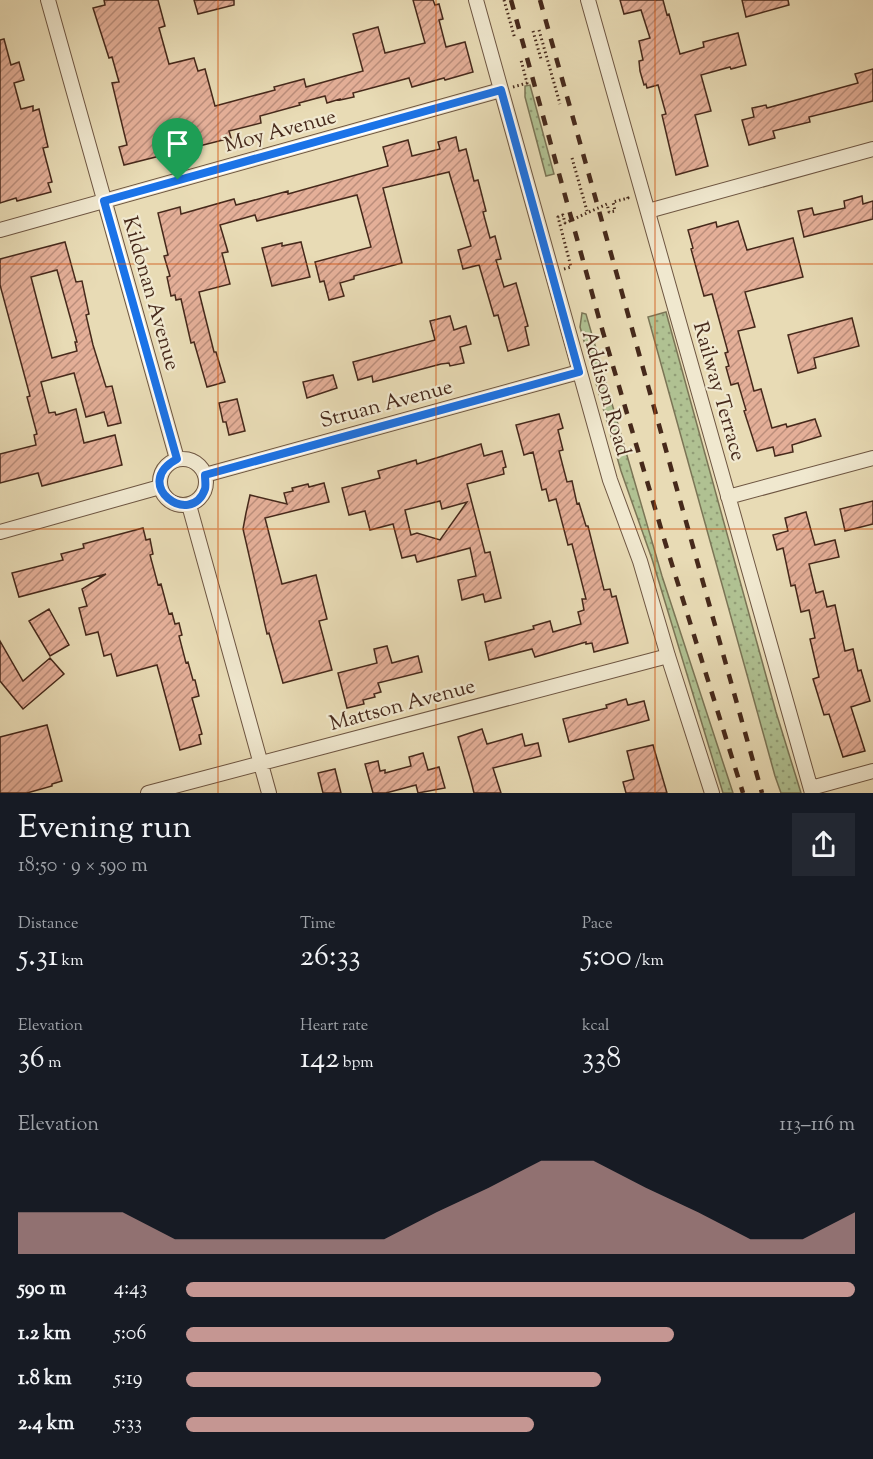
<!DOCTYPE html>
<html lang="en">
<head>
<meta charset="utf-8">
<style>
  :root { --surface:#171b24; --page:#242831; --text:#f1f3f6; --muted:#9ea1a6; --accent:#c59692 }
  body { margin:0; font-family:"Sorts Mill Goudy",serif; background:var(--page); color:var(--text); height:100vh; display:flex; flex-direction:column; font-size:22px; white-space:nowrap }
  * { box-sizing:border-box; margin:0 }
  p { font-size:20px; color:var(--muted) }
  .icon { flex:none; width:33px; height:33px; fill:none; stroke:currentColor; stroke-width:2; stroke-linecap:round; stroke-linejoin:round }
  .map { position:relative; height:793px; overflow:hidden }
  .details { display:flex; flex-direction:column; background:var(--surface); flex:1 }
  .details>* { flex:none }
  .pin { position:absolute; display:grid; place-items:center; width:51px; height:51px; color:#fff; margin:-62px -26px; border-radius:50% 50% 50% 0; rotate:-45deg; box-shadow:0 0 6px #0007 }
  .pin .icon { rotate:45deg }
  .round { display:grid; place-items:center; flex:none; width:63px; height:63px; border-radius:0px; background:var(--page) }
  .head { display:flex; align-items:center; justify-content:space-between; height:102px; padding:0 18px }
  h1 { font-size:33px; font-weight:600; line-height:45px }
  .figures { display:grid; grid-template-columns:repeat(3,1fr); gap:9px; height:102px; padding:6px 18px }
  .figures div { display:grid; align-content:center }
  .figures b { font-size:30px; font-weight:600 }
  .figures small { font-size:16px; font-weight:400 }
  .figures p { font-size:16px }
  .chart { height:168px; padding:12px 18px }
  .chart p { display:flex; justify-content:space-between }
  .chart svg { width:100%; height:108px; margin-top:6px; fill:var(--accent); opacity:.7 }
  ul { padding:0 18px; list-style:none; font-size:20px }
  li { display:grid; grid-template-columns:96px 72px 1fr; align-items:center; height:45px }
  li i { height:15px; border-radius:8px; background:var(--accent) }
  .map>svg:first-child { display:block }
</style>
</head>
<body>
<div class="map">
<svg width="873" height="793" viewBox="0 0 873 793">
  <defs>
    <pattern id="grass-dots" width="8" height="8" patternUnits="userSpaceOnUse" patternTransform="scale(1.5)"><rect width="8" height="8" fill="#b0c192"/><path d="M2 2h.1M6 6h.1" fill="none" stroke="#919d76" stroke-width="1.8" stroke-linecap="round"/></pattern>
    <pattern id="building-hatch" width="6" height="6" patternUnits="userSpaceOnUse" patternTransform="scale(1.5)"><rect width="6" height="6" fill="#e4af98"/><path d="M-1 1l2-2M0 6l6-6M5 7l2-2" fill="none" stroke="#bb8e7b"/></pattern>
  </defs>
  <rect width="100%" height="100%" fill="#e8dbb5"/>
  <filter id="stains"><feTurbulence type="fractalNoise" baseFrequency=".00333" numOctaves="4"/><feColorMatrix values="0 0 0 0 .2 0 0 0 0 .09 0 0 0 0 .02 0 0 0 .5 -.17"/></filter>
  <radialGradient id="worn" r=".72"><stop offset=".6" stop-color="#630" stop-opacity="0"/><stop offset="1" stop-color="#630" stop-opacity=".3"/></radialGradient>
  <path fill="url(#grass-dots)" stroke="#7b7556" stroke-width="1.5" d="M530,85L554,174L546,176L525,97V86Z
    M666,312L776,712L801,793H781L775,776L648,317Z
    M582,313L586,314L662,576L733,793H723L652,559L621,471L580,327Z"/>
  <path fill="url(#building-hatch)" stroke="#46291b" stroke-width="1.5" fill-rule="evenodd" d="M104,0H158L165,26L159,28L169,64L194,58L198,71L205,69L215,106L275,90L274,87L304,79L306,87L363,71L353,34L378,27L385,53L425,43L413,0H433L435,5L439,4L443,19L439,20L446,47L465,42L473,72L445,80L444,78L412,87L409,78L353,93L354,97L340,100V99L327,103L325,96L299,103L300,105L260,116L261,123L229,131L231,138L124,165L119,147L127,145L112,83L119,82L112,57L109,58L93,8L105,5Z
    M194,0H234V5L198,14Z
    M620,0H663L667,15L669,14L680,54L704,47L703,42L738,33L746,65L731,69L730,67L701,75L711,111L695,115L708,166L676,175L662,115L666,114L658,85L647,88L646,84L644,85L640,71L639,61L643,60L639,41L650,38L641,10L624,14Z
    M742,0H788L789,5L746,17Z
    M4,39L11,65L19,62L24,80L14,83L21,109L33,106V111L39,109L48,147L43,148L52,182L48,183L51,192L17,201L16,198L0,203V40Z
    M873,69V101L809,117L810,122L773,131L775,138L749,145L742,120L754,117L752,108L766,105L767,108L858,83L855,74Z
    M456,137L459,151L466,149L474,181L478,180L486,211L483,212L490,238L495,236L501,259L496,260L504,287L516,283L528,326L525,327L529,345L508,351L498,315L494,316L479,265L463,269L458,250L471,246L449,172L383,188L402,263L354,276V279L340,283L344,296L329,300L324,281L320,282L315,262L371,247L357,195L257,221L255,215L220,225L228,252L222,253L230,284L199,292L214,352H216L225,382L207,387L194,342L191,343L181,299L176,300L175,295L171,296L167,277L170,276L164,256L168,255L158,213L180,207L181,214L234,199L236,205L288,191V194L388,166L383,147L408,140L412,156L440,149L438,142Z
    M862,196L863,204L873,201V219L804,237L798,211L812,208L814,215L845,208L844,201Z
    M738,221L747,250L793,238L803,277L745,292L755,327L738,331L754,391L761,389L772,428L786,424L787,427L815,419L821,436L792,445L793,452L775,456L773,447L757,451L744,411L746,410L738,383L731,385L726,367L729,366L725,353L728,352L712,294L704,296L691,249L693,248L688,230L716,222L717,227Z
    M65,242L76,282L82,281L89,314L86,315L93,345L106,387L112,386L121,423L108,426L104,412L86,417L74,373L41,382L49,413L55,412L56,415L76,409L84,443L115,435L122,465L42,486L38,473L0,483V454L36,445L34,435L37,434L27,397L30,396L0,285V259ZM57,270L77,342H75L77,351L52,358L31,277Z
    M301,242L310,277L272,286L262,248L282,243V246Z
    M450,316L454,330L466,326L471,344L460,347L464,363L450,366L449,363L441,364L373,382L372,376L358,380L353,362L435,340L430,321Z
    M852,318L859,346L814,358L816,368L798,373L788,335Z
    M333,375L337,388L307,398L303,382Z
    M237,399L245,431L229,435L226,422H223L219,403Z
    M559,414L563,428L558,430L563,450L559,451L567,482L572,481L577,504L579,503L586,526H588L604,590L610,589L612,597L616,596L628,643L594,652L592,643L586,644V642L535,657L532,649L489,660L485,642L534,629L533,626L550,621L553,632L581,624L578,612L584,610L582,599H586L572,544L568,545L556,499L549,501L546,489L542,490L533,452L524,455L516,425Z
    M481,444L484,456L502,451L506,467L503,468L504,474L467,484L485,553L490,552L501,598L485,602L483,594L462,600L458,580L476,576L470,548L417,562L415,555L402,558L393,524L370,530L365,511L349,515L342,488L380,478L378,471L416,460L417,464ZM440,501L442,509L467,502L440,540L417,533L411,535L405,510Z
    M324,483L329,502L265,518L282,584L316,575L327,619L319,621L332,670L283,683L269,633L267,634L243,529L246,513L250,495L287,504L284,493L293,491L292,488L308,484L309,487Z
    M873,501V524L845,531L840,509Z
    M806,512L815,545L835,540L839,557L809,564L816,593L823,591L827,607L835,605L845,651L853,649L858,671L861,670L870,701L851,707L865,751L843,757L829,714L824,715L813,679L819,677L810,639L815,638L809,610L801,612L795,585L791,586L783,548L777,550L773,535L788,531L785,518Z
    M143,528L146,540L150,539L153,554L150,555L158,585L161,584L169,614L172,613L175,624L179,623L182,635L179,636L186,663L188,662L193,680H195L199,696L192,698L202,734L199,735L201,744L180,750L157,665L117,676L111,654L104,656L98,632L86,635L79,608L87,606L82,589L106,574L19,597L12,573L63,560L61,554L84,548L83,544Z
    M49,609L69,645L50,656L29,621Z
    M0,641L23,681L50,658L64,674L23,709L0,681Z
    M387,646L392,663L418,656L422,672L378,683L381,692L374,694L375,697L363,700L364,704L347,708L338,673L377,663L374,649Z
    M626,699L628,705L644,701L649,720L569,742L563,719L607,708L606,705Z
    M47,725L62,781L52,784V786L27,793H0V737Z
    M482,729L487,744L522,734L525,746L538,743L541,756L493,768L501,793H474L471,781L458,737Z
    M653,745L667,793H626L623,782L634,779L627,751Z
    M423,753L428,770L439,767L445,788L418,793L416,785L386,793H373L365,764L378,761L380,771L385,770V773L411,766L409,757Z
    M335,769L341,793H323L318,773Z"/>
  <g fill="none" stroke-linecap="round" stroke-linejoin="round">
    <defs>
      <path id="street" d="M48,0L177,459
        M476,0L610,480L640,561L668,656L712,793
        M588,0L812,793
        M648,211L873,149
        M0,230L501,90
        M160 482a23 23 0 1 1 46 0a23 23 0 1 1-46 0Z
        M205,475L579,372
        M728,497L873,458
        M189,505L269,793
        M0,532L160,487
        M811,788L873,771
        M148,793L668,656"/>
    </defs>
    <use href="#street" stroke="#6e5642" stroke-width="16"/>
    <path stroke="#46291b" stroke-width="3" stroke-dasharray="1.5 3" stroke-linecap="butt" d="M504,0L515,39
      M539,30L560,104
      M533,31L541,59L539,60
      M513,87L527,83L521,60
      M572,158L587,211
      M564,269L571,267L558,217L563,215L565,223L607,204L609,212L615,211L613,202L628,198L627,196"/>
    <use href="#street" stroke="#f0e8cf" stroke-width="14"/>
    <path stroke="#46291b" stroke-width="4.5" stroke-dasharray="10 10" stroke-linecap="butt" d="M511,0L600,322L665,542L743,793
      M540,0L762,793"/>
  </g>
  <g fill="none" stroke-linecap="round" stroke-linejoin="round">
    <defs>
      <path id="route" d="M501,90L579,372L205,475C205,479 206,486 205,489C191,529 130,484 177,459L104,201Z"/>
    </defs>
    <use href="#route" stroke="#fff" stroke-width="12"/>
    <use href="#route" stroke="#1a73e8" stroke-width="8"/>
  </g>
  <path fill="none" stroke="#d0520e" stroke-width="1.5" stroke-opacity="0.55" d="M218,0V793M436,0V793M655,0V793M0,264H873M0,529H873"/>
  <g text-anchor="middle" stroke-width="4.5" stroke-linejoin="round" paint-order="stroke">
    <g font-size="21" fill="#46291b" stroke="#f0e8cf">
      <text transform="translate(280 130) rotate(-15)" y="7">Moy Avenue</text>
      <text transform="translate(152 293) rotate(74)" y="7">Kildonan Avenue</text>
      <text transform="translate(720 391) rotate(74)" y="7">Railway Terrace</text>
      <text transform="translate(607 393) rotate(74)" y="7">Addison Road</text>
      <text transform="translate(386 403) rotate(-15)" y="7">Struan Avenue</text>
      <text transform="translate(402 704) rotate(-15)" y="7">Mattson Avenue</text>
    </g>
  </g>
  <rect width="100%" height="100%" filter="url(#stains)"/>
  <rect width="100%" height="100%" fill="url(#worn)"/>
</svg>
<div class="pin" style="left:178px;top:180px;background:#1e9e55"><svg class="icon" aria-label="arrive" viewBox="0 0 24 24"><path d="M6 21V4h12l-3 4 3 4H6"/></svg></div>
</div>
<section class="details">
<div class="head"><div><h1>Evening run</h1><p>18:50 · 9 × 590 m</p></div><a class="round"><svg class="icon" aria-label="share" viewBox="0 0 24 24"><path d="M12 15V3M7 8l5-5 5 5M5 13v7h14v-7"/></svg></a></div>
<div class="figures">
<div><p>Distance</p><b>5.31<small> km</small></b></div>
<div><p>Time</p><b>26:33</b></div>
<div><p>Pace</p><b>5:00<small> /km</small></b></div>
</div>
<div class="figures">
<div><p>Elevation</p><b>36<small> m</small></b></div>
<div><p>Heart rate</p><b>142<small> bpm</small></b></div>
<div><p>kcal</p><b>338</b></div>
</div>
<div class="chart"><p><span>Elevation</span>113–116 m</p>
<svg viewBox="0 0 160 44" preserveAspectRatio="none"><path d="M0 44V27L10 27L20 27L30 38L40 38L50 38L60 38L70 38L80 27L90 17L100 6L110 6L120 17L130 27L140 38L150 38L160 27V44z"/></svg>
</div>
<ul>
<li><b>590 m</b>4:43<i style="width:100%"></i></li>
<li><b>1.2 km</b>5:06<i style="width:73%"></i></li>
<li><b>1.8 km</b>5:19<i style="width:62%"></i></li>
<li><b>2.4 km</b>5:33<i style="width:52%"></i></li>
</ul>
</section>
</body>
</html>
